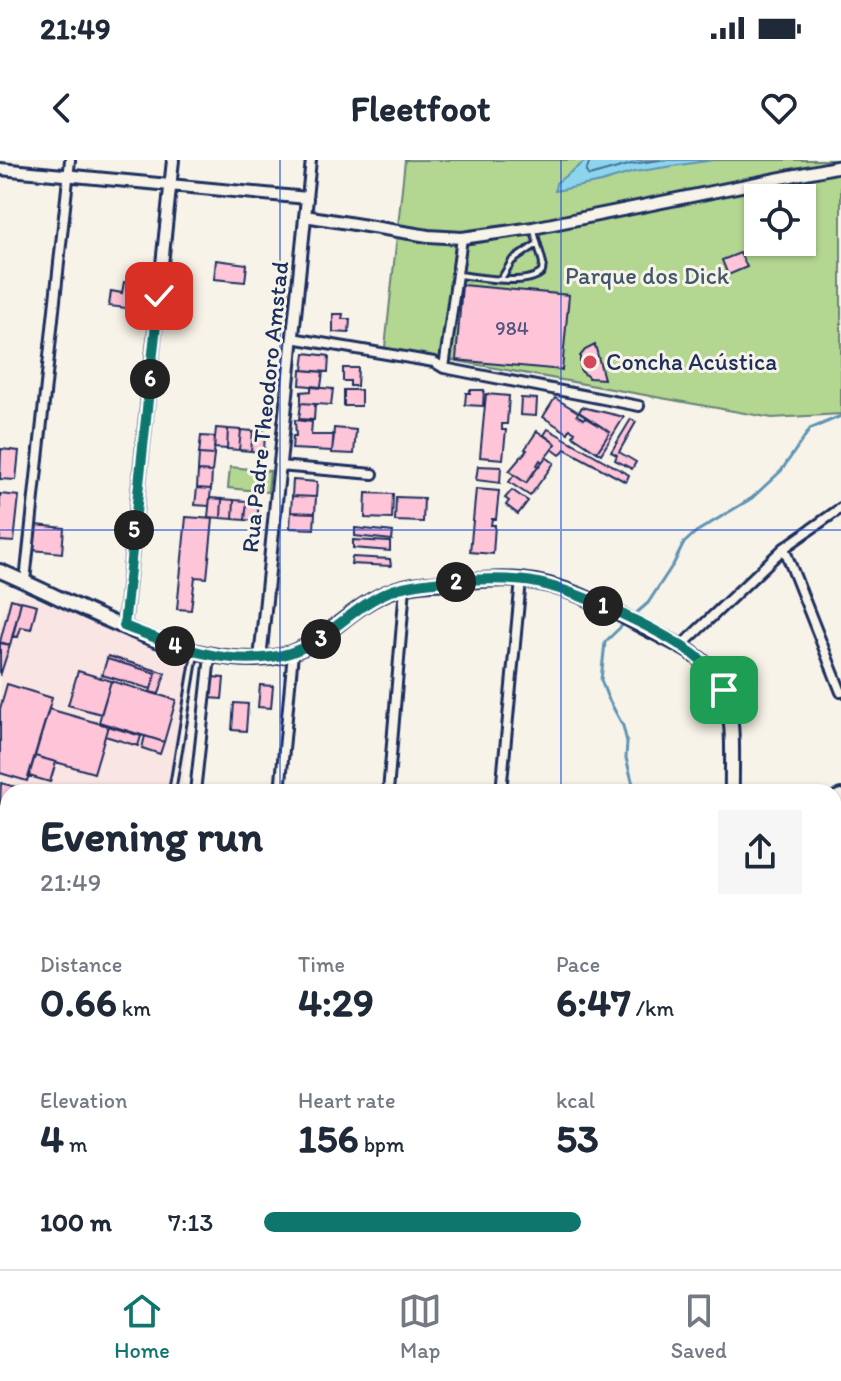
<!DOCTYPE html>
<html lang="en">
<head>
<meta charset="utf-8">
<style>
  :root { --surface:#fff; --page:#f6f6f7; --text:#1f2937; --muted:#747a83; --line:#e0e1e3; --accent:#0f766e }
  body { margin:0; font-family:Itim,sans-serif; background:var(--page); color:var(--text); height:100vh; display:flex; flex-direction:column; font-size:30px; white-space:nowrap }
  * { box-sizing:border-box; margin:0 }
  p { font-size:26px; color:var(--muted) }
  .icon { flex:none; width:44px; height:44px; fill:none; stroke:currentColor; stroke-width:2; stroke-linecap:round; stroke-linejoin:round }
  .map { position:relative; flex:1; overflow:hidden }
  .panel { position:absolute; left:0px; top:624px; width:842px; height:486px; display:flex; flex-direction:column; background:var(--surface); border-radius:24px 24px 0 0; box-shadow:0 2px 6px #0004 }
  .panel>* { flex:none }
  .controls { position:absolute; left:744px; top:24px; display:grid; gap:16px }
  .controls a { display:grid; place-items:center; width:72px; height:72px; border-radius:0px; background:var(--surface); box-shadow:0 2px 6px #0004; font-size:40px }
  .pin { position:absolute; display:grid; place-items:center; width:68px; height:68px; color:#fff; margin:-34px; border-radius:16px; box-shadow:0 4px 12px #0006 }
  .km { position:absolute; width:40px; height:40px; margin:-20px; border-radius:50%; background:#222; color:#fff; font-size:22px; line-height:40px; text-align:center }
  .round { display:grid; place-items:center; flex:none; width:84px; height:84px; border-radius:0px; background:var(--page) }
  .headline { display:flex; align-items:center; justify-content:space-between; height:136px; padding:0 40px }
  h1 { font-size:44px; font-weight:800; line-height:60px }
  .stats { display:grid; grid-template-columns:repeat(3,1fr); gap:12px; height:136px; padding:8px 40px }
  .stats div { display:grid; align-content:center }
  .stats b { font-size:40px; font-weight:800 }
  .stats small { font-size:22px; font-weight:400 }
  .stats p { font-size:22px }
  ul { padding:0 40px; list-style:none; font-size:26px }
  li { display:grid; grid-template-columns:128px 96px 1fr; align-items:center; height:60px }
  li i { height:20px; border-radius:10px; background:var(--accent) }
  .status { display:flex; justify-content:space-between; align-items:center; height:56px; padding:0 40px; background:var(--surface); direction:ltr }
  .status svg { height:22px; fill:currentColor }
  header { display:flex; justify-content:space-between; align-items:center; height:104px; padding:0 40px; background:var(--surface); font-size:36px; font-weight:800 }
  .tabs { display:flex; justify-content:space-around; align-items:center; height:112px; border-top:2px solid var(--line); background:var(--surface); font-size:22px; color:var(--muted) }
  .tabs a { display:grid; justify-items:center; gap:4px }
  .tabs .current { color:var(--accent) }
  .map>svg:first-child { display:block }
</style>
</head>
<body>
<div class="status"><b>21:49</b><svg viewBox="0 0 49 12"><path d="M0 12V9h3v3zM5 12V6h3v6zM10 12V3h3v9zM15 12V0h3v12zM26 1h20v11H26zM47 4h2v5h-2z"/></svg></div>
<header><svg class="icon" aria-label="back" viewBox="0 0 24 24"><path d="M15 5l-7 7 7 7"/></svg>Fleetfoot<svg class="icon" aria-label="heart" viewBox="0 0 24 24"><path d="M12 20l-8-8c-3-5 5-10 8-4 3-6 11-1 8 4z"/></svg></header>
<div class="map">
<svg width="841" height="1109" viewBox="0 0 841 1109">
  <rect width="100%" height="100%" fill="#f7f3e8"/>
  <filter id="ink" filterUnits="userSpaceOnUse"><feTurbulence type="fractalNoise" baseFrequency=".0125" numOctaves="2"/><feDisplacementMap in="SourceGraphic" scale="16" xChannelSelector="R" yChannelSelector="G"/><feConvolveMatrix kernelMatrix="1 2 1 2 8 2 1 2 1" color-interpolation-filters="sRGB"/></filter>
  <g filter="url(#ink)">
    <path fill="#f9e5e3" d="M22,433L198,502L181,632H8V1050L0,1051V465L8,439Z"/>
    <path fill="#b3d691" stroke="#678278" stroke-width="2" fill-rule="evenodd" d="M405,0H841V254L772,258L385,188ZM758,38H802V82H758Z
      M230,307L270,311L268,332L228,328Z"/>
    <path fill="#8cd5ed" stroke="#5f93b4" stroke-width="2" d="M587,0H713L634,12L601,22L555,31L556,23Z"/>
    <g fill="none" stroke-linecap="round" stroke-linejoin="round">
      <path stroke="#487197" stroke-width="2" d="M590,0L586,12L589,16L632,4L660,0"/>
      <path stroke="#5f93b4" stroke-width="3" d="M633,456L648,443L674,403L684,383L696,372L752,338L781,311L810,269L841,256
        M627,461L605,482L601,520L607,536L623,566L627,582L626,598L635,632
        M594,1102L597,1107L595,1109"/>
    </g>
    <path fill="#fec4d8" stroke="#1b2f5e" stroke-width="2" d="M740,93L747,107L728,115L722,100Z
      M216,100L247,104L245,122L214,119Z
      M124,122L145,125L142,150L109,146L111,131L122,133Z
      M462,125L569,135L562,210L456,200Z
      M333,154H343L342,159H350L349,173L333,172Z
      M595,185L604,219L589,218L580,210V196L585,190Z
      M305,193L329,196L328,212L303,210Z
      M343,208H358L357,226H350V221H343Z
      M301,210L323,212L321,227L300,225Z
      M311,227L333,229L331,245L301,243V232L311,231Z
      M344,230H361V246H344Z
      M470,230H484L483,246L465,245L466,233H470Z
      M486,234L509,236L507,264H502V270H506L503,299L480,297Z
      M521,238L537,239L536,256L520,255Z
      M555,238L578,252L577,255L584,259L585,257L610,272L597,292L573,276L575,272L570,269L568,273L543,257Z
      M301,243L315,244L314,260L299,259Z
      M582,247L624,257L601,294L597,292L610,272L579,252Z
      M631,259L636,262L619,292L636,302L632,309L615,300L617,295L611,292Z
      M295,260L312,262L311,275H334L332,291L292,289L293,276H296Z
      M216,268L228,269L227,289L214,288Z
      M334,268L356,270L354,294L332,293Z
      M228,269L241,270L239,290L227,289Z
      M548,269L629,315L626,322L565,289L560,295L552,289L556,284L544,275Z
      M241,270L253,271L251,291L239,290Z
      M253,271L265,272L264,292L251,291Z
      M537,271L556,284L542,302L540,300L537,305L538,306L526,323L509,311L527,290L525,289Z
      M201,276L215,277L214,295L199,294Z
      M1,289L19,291L16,320L0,319Z
      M199,294L214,295L212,312L198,311Z
      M546,297L554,303L530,336L509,322L514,315L526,323Z
      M478,306L501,307L500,323L476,320Z
      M198,311L212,312L211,329L197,328Z
      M293,320L317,322L316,337L292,336Z
      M197,328L211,329L209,346L195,345Z
      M476,329L499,331L496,359H492L491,365H495L493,394L470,392Z
      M512,330L528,341L518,354L506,345L509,341L505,338Z
      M366,333L393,334L392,359L365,358Z
      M0,334L19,336L14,382L0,381Z
      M292,336L316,337L315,353L291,352Z
      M396,337L424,338L423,362L395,361Z
      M210,338L222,339L221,358L208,357Z
      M222,339L234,340L233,359L221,358Z
      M234,340L247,341L245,360L233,359Z
      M247,341L259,342L257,361L245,360Z
      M291,352L315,353L314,369L290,368Z
      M186,357L213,359L207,418L195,417L191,450L177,449Z
      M36,365L64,368L62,393L33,390Z
      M355,368L393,372L392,380L355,376Z
      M353,380L390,382V391L353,388Z
      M352,397L390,399L391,406L351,404Z
      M11,439L21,442L10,485L0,482Z
      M21,441L37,445L31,469L21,467L18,477L13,476Z
      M0,483L10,485L0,516Z
      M108,496L165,513L159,534L150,532L156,513L107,499Z
      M107,499L156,513L151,529L102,515Z
      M78,511L111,521L101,554L68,545Z
      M211,517L224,518L222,539L209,538Z
      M111,521L176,540L164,582L99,562Z
      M7,524L52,538L27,621L0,613V549Z
      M260,525L273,526L271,548L258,547Z
      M234,543L248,544L246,571L232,570Z
      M49,549L108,566L94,613L35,596Z
      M108,566L141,576L138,586L105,576Z
      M145,576L164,582L160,594L142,588Z
      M35,596L56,602L50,622L29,616Z
      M1,623L34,632H8V646L0,644Z
      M0,678L8,680V703L0,700Z
      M841,923V966L834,947V925Z"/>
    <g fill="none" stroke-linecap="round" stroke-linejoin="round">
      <defs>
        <path id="service" d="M458,115C479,117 527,127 542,112L543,103L534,71
          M501,119L512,101L537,84
          M172,632L195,494
          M0,670L8,672
          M0,856L8,861"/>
        <path id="minor" d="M307,38L311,0
          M292,178L434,202L444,208L639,246
          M444,208L462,78
          M279,306L373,314
          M784,388L841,532
          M25,421L70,0
          M681,486L784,388L841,348
          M195,632L210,496
          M280,632L293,493
          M388,632L405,427
          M501,632L521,420
          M834,779L841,776
          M834,914L841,911
          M828,1102L830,1109"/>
        <path id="tertiary" d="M0,9L307,38L260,499
          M305,56L428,76L462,78L533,68L841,6
          M124,466L173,0"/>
        <path id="secondary" d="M0,411C79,444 168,500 256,499C321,498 341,448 394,430C413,423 434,423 454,422C476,420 499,418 521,420C569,424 614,452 655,473C677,484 705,497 718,519C737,551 731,596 732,632
          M834,639L841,636
          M834,1046L841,1043
          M703,1109L711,1102"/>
      </defs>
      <use href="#service" stroke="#1b2f5e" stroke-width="10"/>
      <use href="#minor" stroke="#1b2f5e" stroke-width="14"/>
      <use href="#tertiary" stroke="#1b2f5e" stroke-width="16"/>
      <use href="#secondary" stroke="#1b2f5e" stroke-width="18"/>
      <use href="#service" stroke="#f7f3e8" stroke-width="4"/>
      <use href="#minor" stroke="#f7f3e8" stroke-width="8"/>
      <use href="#tertiary" stroke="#f7f3e8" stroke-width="10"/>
      <use href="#secondary" stroke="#f7f3e8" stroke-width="12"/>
    </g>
  </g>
  <g fill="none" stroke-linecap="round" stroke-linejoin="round" filter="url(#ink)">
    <defs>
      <path id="route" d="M159,136L124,466C172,484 219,505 272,497C324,490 347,447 393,430C423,419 506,416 538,423C583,433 674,475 707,505C715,513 719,521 724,530"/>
    </defs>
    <use href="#route" stroke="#fff" stroke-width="16"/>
    <use href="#route" stroke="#0f766e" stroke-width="10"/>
  </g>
  <path fill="none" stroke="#1d4ed8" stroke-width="2" stroke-opacity="0.55" d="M280,0V632M561,0V632M0,370H841M0,739H8M834,739H841M280,1102V1109M561,1102V1109"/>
  <circle fill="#d1495b" stroke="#f7f3e8" stroke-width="3" cx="590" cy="202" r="8"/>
  <g text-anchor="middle" stroke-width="6" stroke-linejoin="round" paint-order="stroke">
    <g font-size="20" fill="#54547c">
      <text x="512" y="175">984</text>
    </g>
    <g font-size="24" fill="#41596b" stroke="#f7f3e8">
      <text x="647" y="124">Parque dos Dick</text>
    </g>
    <g font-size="24" fill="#1b2f5e" stroke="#f7f3e8" text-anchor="start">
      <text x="606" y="210">Concha Acústica</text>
    </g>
    <g font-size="24" fill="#1b2f5e" stroke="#f7f3e8">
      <text transform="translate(265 247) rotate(-84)" y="8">Rua Padre Theodoro Amstad</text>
    </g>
  </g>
</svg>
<div class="controls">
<a><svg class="icon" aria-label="locate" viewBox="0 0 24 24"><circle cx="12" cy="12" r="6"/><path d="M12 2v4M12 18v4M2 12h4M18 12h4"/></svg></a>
</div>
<div class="pin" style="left:724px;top:530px;background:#1e9e55"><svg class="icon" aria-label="arrive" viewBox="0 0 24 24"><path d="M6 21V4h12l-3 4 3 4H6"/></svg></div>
<div class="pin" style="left:159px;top:136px;background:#d93025"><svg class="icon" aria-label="check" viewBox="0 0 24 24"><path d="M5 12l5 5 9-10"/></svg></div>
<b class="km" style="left:603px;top:446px">1</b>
<b class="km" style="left:456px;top:422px">2</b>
<b class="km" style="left:321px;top:479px">3</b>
<b class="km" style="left:175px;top:486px">4</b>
<b class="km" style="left:134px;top:370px">5</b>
<b class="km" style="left:150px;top:219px">6</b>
<section class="panel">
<div class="headline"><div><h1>Evening run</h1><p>21:49</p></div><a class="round"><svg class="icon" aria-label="share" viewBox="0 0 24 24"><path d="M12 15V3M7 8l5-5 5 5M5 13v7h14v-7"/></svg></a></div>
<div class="stats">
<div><p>Distance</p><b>0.66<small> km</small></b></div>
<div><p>Time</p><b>4:29</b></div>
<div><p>Pace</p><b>6:47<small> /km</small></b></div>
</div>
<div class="stats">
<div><p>Elevation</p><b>4<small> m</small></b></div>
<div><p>Heart rate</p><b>156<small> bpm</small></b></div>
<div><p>kcal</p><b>53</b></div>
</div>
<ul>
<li><b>100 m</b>7:13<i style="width:59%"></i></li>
</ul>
</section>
</div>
<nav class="tabs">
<a class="current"><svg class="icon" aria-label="home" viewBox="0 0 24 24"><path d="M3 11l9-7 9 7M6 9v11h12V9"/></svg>Home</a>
<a><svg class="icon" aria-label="map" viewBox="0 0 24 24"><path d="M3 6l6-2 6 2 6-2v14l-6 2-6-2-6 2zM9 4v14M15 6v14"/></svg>Map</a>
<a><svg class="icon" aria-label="saved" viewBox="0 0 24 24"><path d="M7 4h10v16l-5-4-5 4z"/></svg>Saved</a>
</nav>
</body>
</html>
